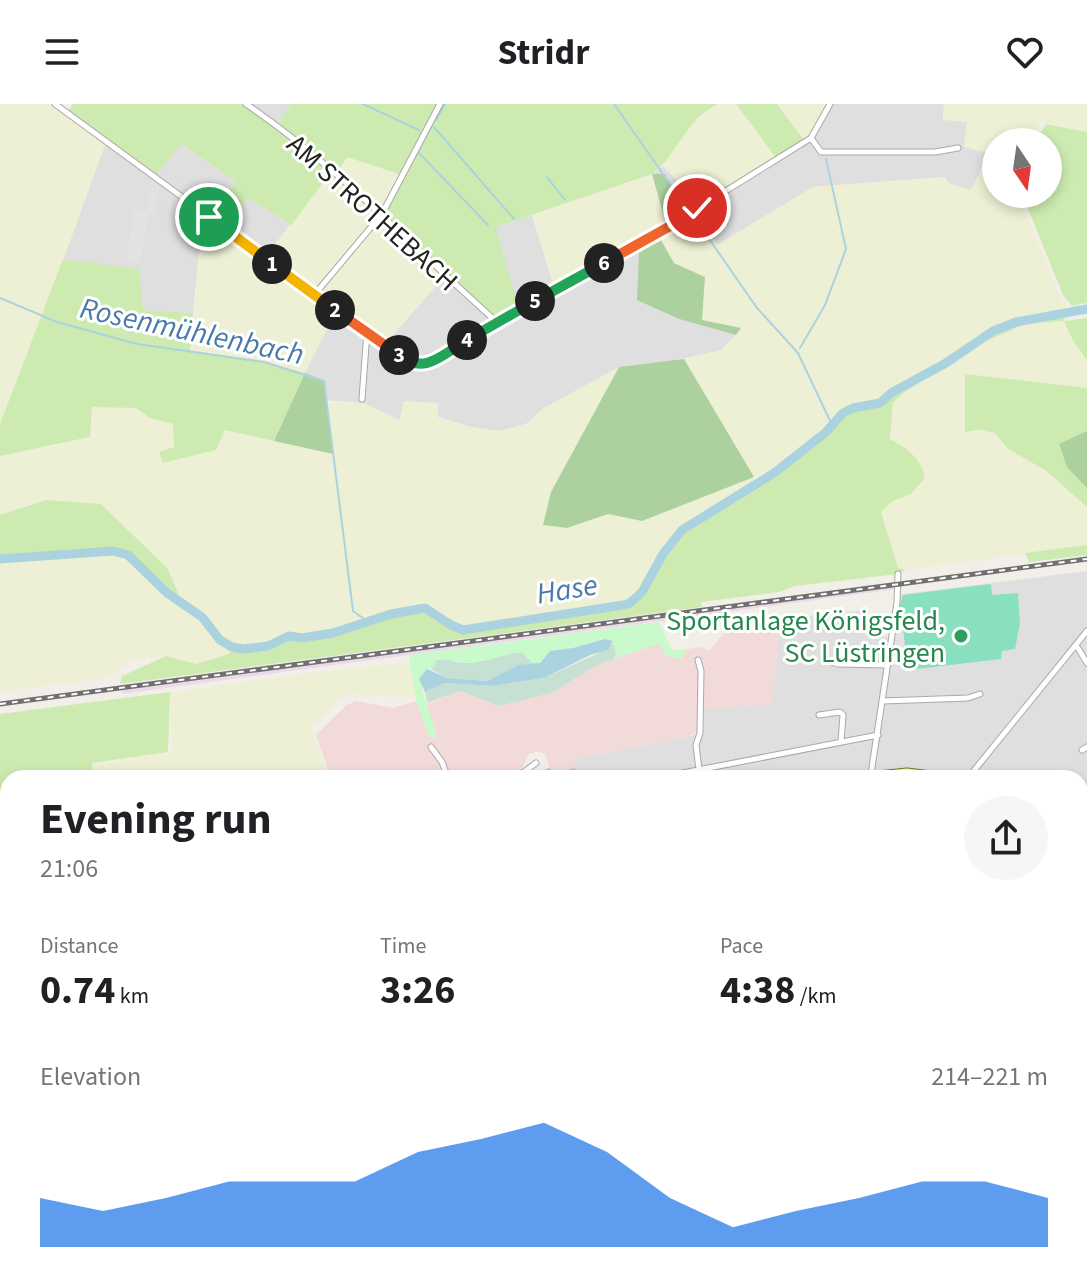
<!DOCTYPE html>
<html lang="en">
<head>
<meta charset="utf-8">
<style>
  :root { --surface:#fff; --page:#f6f6f6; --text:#202124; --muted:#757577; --accent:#1a73e8 }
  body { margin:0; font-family:"Source Sans 3",sans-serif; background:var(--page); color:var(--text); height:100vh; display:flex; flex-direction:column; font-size:30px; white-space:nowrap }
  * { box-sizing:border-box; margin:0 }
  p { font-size:26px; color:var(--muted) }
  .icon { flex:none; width:44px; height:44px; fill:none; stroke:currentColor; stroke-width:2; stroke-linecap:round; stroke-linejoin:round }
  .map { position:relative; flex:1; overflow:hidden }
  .panel { position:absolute; left:0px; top:666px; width:1088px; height:512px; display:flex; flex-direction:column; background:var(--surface); border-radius:24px 24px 0 0; box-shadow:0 4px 12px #0003 }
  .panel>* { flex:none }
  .needle { width:52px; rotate:167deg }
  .buttons { position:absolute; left:982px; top:24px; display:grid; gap:16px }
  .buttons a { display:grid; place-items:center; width:80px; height:80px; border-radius:50%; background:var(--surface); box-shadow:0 4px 12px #0003; font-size:40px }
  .pin { position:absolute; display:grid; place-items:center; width:68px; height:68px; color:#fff; margin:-34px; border:4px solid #fff; border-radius:50%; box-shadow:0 2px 8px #0007 }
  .km { position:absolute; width:40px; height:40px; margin:-20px; border-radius:50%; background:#222; color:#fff; font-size:22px; line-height:40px; text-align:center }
  .round { display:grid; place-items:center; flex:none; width:84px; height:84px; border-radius:42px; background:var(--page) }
  .head { display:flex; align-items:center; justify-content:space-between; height:136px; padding:0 40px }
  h1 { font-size:44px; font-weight:700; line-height:60px }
  .stats { display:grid; grid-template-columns:repeat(3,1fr); gap:12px; height:136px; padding:8px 40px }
  .stats div { display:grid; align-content:center }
  .stats b { font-size:40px; font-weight:700 }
  .stats small { font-size:22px; font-weight:400 }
  .stats p { font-size:22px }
  .chart { height:224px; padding:16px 40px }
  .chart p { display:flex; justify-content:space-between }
  .chart svg { width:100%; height:144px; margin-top:8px; fill:var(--accent); opacity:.7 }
  header { display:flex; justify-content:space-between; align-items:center; height:104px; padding:0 40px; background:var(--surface); font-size:36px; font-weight:700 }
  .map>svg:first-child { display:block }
</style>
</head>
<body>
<header><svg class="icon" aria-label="menu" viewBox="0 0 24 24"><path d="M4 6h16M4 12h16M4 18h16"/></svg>Stridr<svg class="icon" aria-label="heart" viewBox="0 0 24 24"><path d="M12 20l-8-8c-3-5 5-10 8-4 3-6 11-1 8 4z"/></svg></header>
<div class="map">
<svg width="1087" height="1178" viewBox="0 0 1087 1178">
  <rect width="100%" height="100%" fill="#f2efe9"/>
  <path fill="#e0dfdf" d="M246,0H291L277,23Z
    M830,0H944L943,15L967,17L989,49L971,87L949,80L945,73L813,83L717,142L667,123L652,70L663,62L703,101Z
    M106,38L181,40L237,79L209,113L203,109L193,209L143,206L63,155Z
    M248,94L291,121L264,154L224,124Z
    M532,111L555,186L636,142L679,215L736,231L721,246L678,257L619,263L544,304L526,320L499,327L471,323L438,313V299L399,316L363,299L324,296L303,273L336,207L445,172L518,206L495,123Z
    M1087,467V1145L1080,1144V674H521L550,664L553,670L575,664L573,655L689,633L704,626V604L772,600L780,515L865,506L869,533L895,532L900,491L903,490Z
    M8,1126V1170H27L30,1178H0V1129Z
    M518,1170H912V1174L938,1178H501Z"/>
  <path fill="#f2dad9" d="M780,515L772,600L697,605V628L689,633L573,655L575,664L552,670L545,650L538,647L529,650L522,664L495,674H331L316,631L347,601L356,597L393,604L416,597L429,632L436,633L425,601L459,587L499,602L551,589L599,560L660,539L681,555L688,545L701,543L709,547L723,530L750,520Z"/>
  <path fill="#ebdbe8" d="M895,478L896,485L122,590L120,581Z"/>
  <path fill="#ffffe5" d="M780,1170H846L836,1178H774Z"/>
  <path fill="#eef0d5" d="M0,0H55L106,38L43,212L0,320Z
    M719,0H736L777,55L702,101L663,62L689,23L711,3Z
    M777,0H830L811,34L805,38Z
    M944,0H1087V28L1041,19L1030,38H996V90H1018L1061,195L1068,201L1066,210L1016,218L993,227L946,259L891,289L880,299L853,304L774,369L754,373L753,383L682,426L663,450L642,488L630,499L463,526L451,521L425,504L391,510L333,529L302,534L289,532L268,542L244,545L232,544L229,550L196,560L166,552L136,555L105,574L0,588V455L113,447L128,451L167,489L168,465L46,396L0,411V352L90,334L91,303L136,304L150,314L173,320L174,344L159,348L163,359L216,346L225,326L332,350L327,298L363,299L399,316L404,297L438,299V313L471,323L499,327L526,320L544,304L619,263L673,257L721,246L741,225L702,216L657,130L555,186L532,111L652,70L667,123L697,104L717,141L813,83L945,73L949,80L971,86L989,49L964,43L967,18L943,16Z
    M347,53L403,71L445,172L385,240L336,207L305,269L264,258L190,248L203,108L264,154L333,65L338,68Z
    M1064,217L1073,237L1087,256V284L965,270V327L995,329L1008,345L1045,366L1087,403V441L905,466L898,464L881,408L893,397L911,390L904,342L890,335L893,299L903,289L980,240L1025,220Z
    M410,559L416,594L349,590L339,595L325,611L311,622L329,674H95L94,660L172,648L170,588L341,565Z
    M0,693L8,709V832L0,831Z
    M37,1170H215L219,1178H40Z
    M326,1170H418L414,1178H331Z
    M426,1170H492L500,1178H424Z"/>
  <path fill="#cdebb0" d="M73,0H246L277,22L291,0H719C686,13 679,50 652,70L496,123L519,206L497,218L382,110L402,71L347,53L337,68L333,66L291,121L248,94L224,124L209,113L236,78L181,40L154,74L67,9Z
    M736,0H777L805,38L777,55Z
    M1046,20L1087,28V199L1072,202L1063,191L1022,90H1048V38H1035Z
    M63,155L139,165L143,206L193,209L190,248L264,258L305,269L274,337L225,326L216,346L163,359L159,348L174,343L173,320L150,314L136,304L92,303L90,333L0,352V320Z
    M1065,210L1064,217L1025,220L980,240L903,289L893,299L890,335C908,344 921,355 925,374L911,390L893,397L881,408L898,464L905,466L898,470L795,482L779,488L701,498L702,503L120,580L122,572L166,552L196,560L229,550L232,543L244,545L268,542L289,532L302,534L333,529L391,510L425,504L451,521L463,526L630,499L642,488L663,450L681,428L774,369L825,329L843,309L853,304L880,299L891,289L946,259L993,227L1016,218Z
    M1087,214V256L1073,237L1064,217Z
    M965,270L1087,284V327L1059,341L1087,383V403L1045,366L1008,345L995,329L979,326L965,328Z
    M46,396L101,400L168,465L182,499L167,489L128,451L113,447L0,455V411Z
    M1087,441V451L1029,458L1025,449Z
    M170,588L168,648L92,659L94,674H8V705L0,690V610Z
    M0,847L8,848V906L0,892Z
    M8,946V1032L0,1033V951Z
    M280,1170H325L330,1178H268Z"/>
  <path fill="#add19e" d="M652,70H665L688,110L667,123Z
    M657,129L674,159L705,173L702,216L741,224L736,231L679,215L637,196L639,147L636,142Z
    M684,255L754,373L642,417L608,410L567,424L543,421L551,388L619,263Z
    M305,269L324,277L333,350L274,337Z
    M1087,327V384L1067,363L1059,340Z
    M550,664L553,670L575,664L577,674H521Z
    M1080,1145L1087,1146V1178H968L977,1170H1080Z"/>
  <path fill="#c6e0d4" d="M614,539L616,550L614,555L599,560L551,589L499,602L460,587L427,599L425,588L444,579L492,582L544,574L599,549Z
    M522,548L534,559L538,560L524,561L487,577L447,574L431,565L436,556C447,553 456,560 469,559C487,558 504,550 522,548Z"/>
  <path fill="#c8facc" d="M659,518L672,546L688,545L681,555L666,552L659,539L614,555L616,550L613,537L605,535L573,544L550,547L538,560L531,558L522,548C504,550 487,558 469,559C456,560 447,553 436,556L434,563L427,565L422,586L437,633L429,632L416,597L409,551Z"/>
  <path fill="#88e0be" d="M991,480L992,491L1018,489L1020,519L1015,545L1002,547L1001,555L908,566L900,500L903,491Z"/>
  <path fill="#e2e2e2" d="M152,82L159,84L154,110H148L140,159L127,157L133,105L148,106Z
    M899,498L908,566L890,568Z"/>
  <path fill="#aad3df" d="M605,535L613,537L608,546L590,551L544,574L492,582L444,579L425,588L419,575L427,565L447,574L487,577L519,561L540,559L550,547L573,544Z"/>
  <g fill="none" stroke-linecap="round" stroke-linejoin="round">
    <path stroke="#aad3df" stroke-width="2" d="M363,0L419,26
      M614,0L670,80
      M436,16L445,0
      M434,23L514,115
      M419,49L488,121
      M416,52L432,21
      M547,73L565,96
      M705,129L757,204L798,249L832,321
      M0,194L57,218L137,240L264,258L324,277L353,507L367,517
      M800,244L825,201L846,145L826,55"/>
    <path stroke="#aad3df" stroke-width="9" d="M0,455L113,447L128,451L167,489L202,513L220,536L232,543L244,545L268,542L289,532L302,534L333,529L391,510L425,504L451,521L463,526L623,501L630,499L642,488L663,450L682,426L774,369L825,329L843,309L853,304L880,299L891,289L946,259L993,227L1016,218L1087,205"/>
    <defs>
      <path id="minor" d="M55,0L409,259L417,262L428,260L497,218L650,134L811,34L830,0
        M246,0C339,63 414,145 497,218
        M811,34L821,48H935L958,44
        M315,190L382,110L440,0
        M362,295L367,228
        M1076,541L1087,559
        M698,556L701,567L700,629L696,641L700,674
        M831,558L838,560L888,561
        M883,597L968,594L980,590
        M819,611L840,608L843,611L841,638
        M431,643L442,658L448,674
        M1082,646L1087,643
        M871,670L897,498L898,470
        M507,674L524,668L536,659
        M657,674L878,631
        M968,674L1087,527
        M1085,813L1087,823
        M0,898L8,912
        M1080,919L1087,917
        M0,1039L8,1038
        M1080,1088L1087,1090
        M0,1097L8,1115
        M32,1170L36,1178
        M221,1170L225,1178
        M752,1170L762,1178
        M255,1178L269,1170
        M420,1178L422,1170
        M561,1178L574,1170
        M738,1178L745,1170"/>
      <path id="secondary" d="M849,674L907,668L956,674
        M1080,717L1087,720
        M0,838L8,839"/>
    </defs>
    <use href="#minor" stroke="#a9a9a9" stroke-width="7"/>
    <use href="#secondary" stroke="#707d05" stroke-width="9"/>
    <use href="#minor" stroke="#fff" stroke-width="5"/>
    <use href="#secondary" stroke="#f7fabf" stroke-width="7"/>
    <defs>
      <path id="rail" d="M0,600L1087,455"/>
    </defs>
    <use href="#rail" stroke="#707070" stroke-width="5"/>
    <use href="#rail" stroke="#fff" stroke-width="2" stroke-dasharray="6" stroke-linecap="butt"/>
  </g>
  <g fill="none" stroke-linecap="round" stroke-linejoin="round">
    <defs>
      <path id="split-1" d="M209,113L272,160"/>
      <path id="split-2" d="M272,160L335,206"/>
      <path id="split-3" d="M335,206L399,251"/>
      <path id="split-4" d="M399,251C425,272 443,250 467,236"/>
      <path id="split-5" d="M467,236L535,197"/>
      <path id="split-6" d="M535,197L604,159"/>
      <path id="split-7" d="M604,159L672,121"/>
      <path id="split-8" d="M672,121L697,104"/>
    </defs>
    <use href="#split-1" stroke="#fff" stroke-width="16"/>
    <use href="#split-2" stroke="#fff" stroke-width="16"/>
    <use href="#split-3" stroke="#fff" stroke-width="16"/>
    <use href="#split-4" stroke="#fff" stroke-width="16"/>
    <use href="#split-5" stroke="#fff" stroke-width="16"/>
    <use href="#split-6" stroke="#fff" stroke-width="16"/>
    <use href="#split-7" stroke="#fff" stroke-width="16"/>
    <use href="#split-8" stroke="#fff" stroke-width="16"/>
    <use href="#split-1" stroke="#f5b400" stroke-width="10"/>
    <use href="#split-2" stroke="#f5b400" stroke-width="10"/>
    <use href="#split-3" stroke="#f0652b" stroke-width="10"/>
    <use href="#split-4" stroke="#22a559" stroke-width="10"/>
    <use href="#split-5" stroke="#22a559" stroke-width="10"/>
    <use href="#split-6" stroke="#22a559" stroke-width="10"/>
    <use href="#split-7" stroke="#f0652b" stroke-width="10"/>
    <use href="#split-8" stroke="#f5b400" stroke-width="10"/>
  </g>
  <circle fill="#2e9e5b" stroke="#fff" stroke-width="3" cx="961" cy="532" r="8"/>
  <g text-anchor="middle" stroke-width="6" stroke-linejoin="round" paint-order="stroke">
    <g font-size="28" fill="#222" stroke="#fff">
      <text transform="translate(373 108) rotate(42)" y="10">AM STROTHEBACH</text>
    </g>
    <g font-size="28" fill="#27864d" stroke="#fff" text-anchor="end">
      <text x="945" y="526">Sportanlage Königsfeld,<tspan x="945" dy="32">SC Lüstringen</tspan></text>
    </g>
    <g font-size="30" font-style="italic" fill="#4a7aab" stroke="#fff">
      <text transform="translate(192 227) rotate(12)" y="10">Rosenmühlenbach</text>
      <text transform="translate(567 485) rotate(-9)" y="10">Hase</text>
    </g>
  </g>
</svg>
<div class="buttons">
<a><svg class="needle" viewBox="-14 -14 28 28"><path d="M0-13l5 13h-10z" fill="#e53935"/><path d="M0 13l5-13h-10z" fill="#757577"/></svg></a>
</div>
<div class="pin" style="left:209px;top:113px;background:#1e9e55"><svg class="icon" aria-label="arrive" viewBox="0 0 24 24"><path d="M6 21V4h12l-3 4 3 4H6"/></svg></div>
<div class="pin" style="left:697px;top:104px;background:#d93025"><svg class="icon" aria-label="check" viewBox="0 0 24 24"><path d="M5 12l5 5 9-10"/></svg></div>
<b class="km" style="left:272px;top:160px">1</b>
<b class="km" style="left:335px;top:206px">2</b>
<b class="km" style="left:399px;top:251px">3</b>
<b class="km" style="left:467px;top:236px">4</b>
<b class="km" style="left:535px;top:197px">5</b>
<b class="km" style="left:604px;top:159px">6</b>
<section class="panel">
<div class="head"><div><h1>Evening run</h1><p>21:06</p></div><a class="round"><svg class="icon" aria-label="share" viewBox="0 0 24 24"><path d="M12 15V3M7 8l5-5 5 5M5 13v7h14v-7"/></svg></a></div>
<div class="stats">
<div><p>Distance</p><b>0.74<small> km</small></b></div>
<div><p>Time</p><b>3:26</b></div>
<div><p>Pace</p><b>4:38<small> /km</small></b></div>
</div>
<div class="chart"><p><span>Elevation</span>214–221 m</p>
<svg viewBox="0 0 160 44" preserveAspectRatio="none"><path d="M0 44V29L10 33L20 29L30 24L40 24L50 24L60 15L70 11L80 6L90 15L100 29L110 38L120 33L130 29L140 24L150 24L160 29V44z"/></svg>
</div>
</section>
</div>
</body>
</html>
